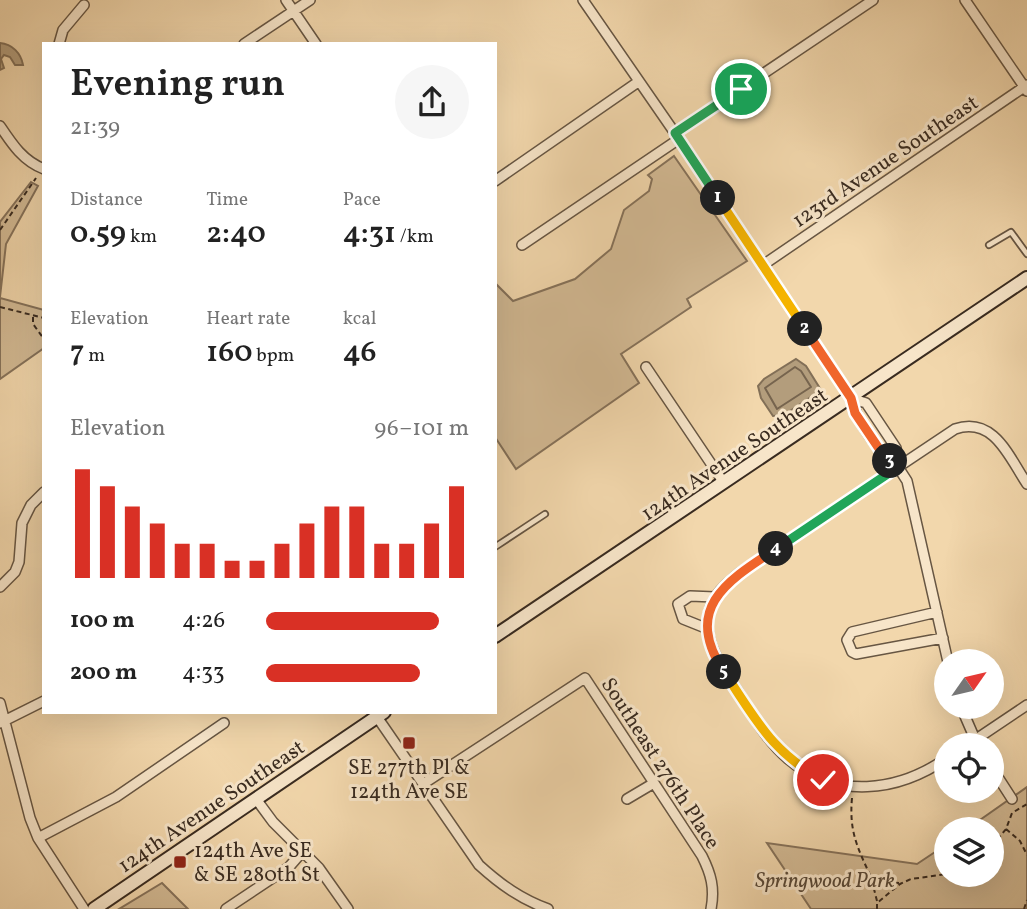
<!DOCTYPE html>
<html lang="en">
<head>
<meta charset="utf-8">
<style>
  :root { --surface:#fff; --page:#f6f6f6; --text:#222; --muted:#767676; --accent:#d93025 }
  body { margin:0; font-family:Vollkorn,serif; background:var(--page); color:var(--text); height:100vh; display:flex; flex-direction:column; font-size:26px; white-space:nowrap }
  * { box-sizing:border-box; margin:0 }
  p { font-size:23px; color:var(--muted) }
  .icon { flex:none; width:38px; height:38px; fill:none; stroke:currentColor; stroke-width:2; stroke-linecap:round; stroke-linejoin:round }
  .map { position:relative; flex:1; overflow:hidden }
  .details { position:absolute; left:42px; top:42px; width:455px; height:672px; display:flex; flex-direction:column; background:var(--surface); border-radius:0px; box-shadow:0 7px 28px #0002 }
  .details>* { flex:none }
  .needle { width:46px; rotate:56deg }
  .fabs { position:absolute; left:934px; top:649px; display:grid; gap:14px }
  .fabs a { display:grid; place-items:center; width:70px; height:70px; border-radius:50%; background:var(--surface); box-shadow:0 7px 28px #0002; font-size:35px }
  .pin { position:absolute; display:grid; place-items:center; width:60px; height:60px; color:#fff; margin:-30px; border:4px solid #fff; border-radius:50%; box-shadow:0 2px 7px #0007 }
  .km { position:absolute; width:35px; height:35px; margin:-18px; border-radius:50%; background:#222; color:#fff; font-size:19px; line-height:35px; text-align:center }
  .round { display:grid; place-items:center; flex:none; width:74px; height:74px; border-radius:37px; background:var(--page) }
  .overview { display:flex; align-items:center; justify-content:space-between; height:119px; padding:0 28px }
  h1 { font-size:38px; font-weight:600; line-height:52px }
  .stats { display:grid; grid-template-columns:repeat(3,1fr); gap:10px; height:119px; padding:7px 28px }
  .stats div { display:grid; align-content:center }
  .stats b { font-size:30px; font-weight:600 }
  .stats small { font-size:19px; font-weight:400 }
  .stats p { font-size:19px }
  .chart { height:196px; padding:14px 28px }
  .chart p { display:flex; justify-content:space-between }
  .chart svg { width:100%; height:126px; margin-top:7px; stroke:var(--accent); stroke-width:6 }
  ul { padding:0 28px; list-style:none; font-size:23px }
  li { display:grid; grid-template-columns:112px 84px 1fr; align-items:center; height:52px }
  li i { height:18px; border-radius:9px; background:var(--accent) }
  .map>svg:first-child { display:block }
</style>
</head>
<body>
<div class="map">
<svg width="1027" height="909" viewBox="0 0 1027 909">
  <rect width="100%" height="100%" fill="#f2d7ac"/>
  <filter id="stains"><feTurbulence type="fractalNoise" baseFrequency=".00286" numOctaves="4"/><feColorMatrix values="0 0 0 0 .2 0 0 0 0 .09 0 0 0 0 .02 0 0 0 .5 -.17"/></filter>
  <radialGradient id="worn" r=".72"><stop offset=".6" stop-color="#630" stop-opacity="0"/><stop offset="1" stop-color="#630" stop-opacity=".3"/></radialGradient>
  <path fill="#d3ba94" stroke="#86725a" stroke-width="2" d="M674,156L747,261L687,299L691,307L621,354L639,383L516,469L495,437V283L513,301L575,279L611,249L624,210L649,191L652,179L648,175Z
    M31,182L38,186L6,244L0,297V222Z
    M0,298L44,310V348L0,379Z
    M1027,787V909H811L767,843L917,864L947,844V875H992V830L967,829Z
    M162,883L188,909H119Z"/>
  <path fill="#b39d7c" stroke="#826f57" stroke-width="2" d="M0,43C12,44 21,53 23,65H15L10,57L4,55L1,59L4,68L0,70Z
    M796,359L806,366L821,390L784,415L773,416L761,398L758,386L764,379Z"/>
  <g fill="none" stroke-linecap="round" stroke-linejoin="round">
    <path stroke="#76644e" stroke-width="2" d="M795,367L801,371L811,387L777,409L765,388Z"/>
    <defs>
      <path id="lane" d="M989,245L1011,232L1027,254
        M495,547L545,514"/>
      <path id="street" d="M286,0L316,44
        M583,0L679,139L851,398C858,424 877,450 898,467L896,448L866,403L851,398
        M965,0L1027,91
        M59,44L63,30L84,5
        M244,44L310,0
        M0,126C12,144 23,161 44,169
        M675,133L873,0
        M495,181L638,82
        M522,245L679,139
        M763,265L1027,85
        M646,367L724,483
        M898,467L907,481L948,662
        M0,587L15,572L19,562L22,523L31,505L44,492
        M937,612L852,632L847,640L852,652L856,654L943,638
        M708,629L683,619L678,604L690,596L715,597
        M0,703L30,818L38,838L84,909
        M961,707L978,746
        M375,714L479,865C501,885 521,899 548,909
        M0,723L44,701
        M966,746L1027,705
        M947,758C898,792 836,800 788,759C766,740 752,714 737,690C722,668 702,640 709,612C713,595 726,584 738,574L955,429C994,416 1009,457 1027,484
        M992,768L1012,799
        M423,784L585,678L702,856C711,874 715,888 711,909
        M256,799L273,822L319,868L348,909
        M627,799L654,783
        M38,838L116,797L224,723
        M226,909L289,867L302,852"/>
      <path id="secondary" d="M495,636L1027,278
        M94,909L384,712"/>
    </defs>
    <use href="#lane" stroke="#675643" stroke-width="8"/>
    <use href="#street" stroke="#675643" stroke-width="12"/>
    <use href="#secondary" stroke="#392b20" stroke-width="16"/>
    <path stroke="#392b20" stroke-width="2" stroke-dasharray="5 3.5" stroke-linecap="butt" d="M0,230L36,178
      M0,307L44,318
      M33,317V324L44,339
      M852,798C849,831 857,847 871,877
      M1006,829L1020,841L1027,855
      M992,846L1006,829L1012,813L1027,804
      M877,901L871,877L884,882L899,883
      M877,909V903L900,884L911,879L947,874
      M1024,909L1027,900"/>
    <use href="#lane" stroke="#f7e5c9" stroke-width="4.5"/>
    <use href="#street" stroke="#f7e5c9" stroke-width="9"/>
    <use href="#secondary" stroke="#f7e5c9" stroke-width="12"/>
  </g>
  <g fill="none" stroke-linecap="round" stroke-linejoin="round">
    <defs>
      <path id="split-1" d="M718,198L675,133L741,89"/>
      <path id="split-2" d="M718,198L805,329"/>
      <path id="split-3" d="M805,329L851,398L855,413L884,456L890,461"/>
      <path id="split-4" d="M776,549L898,467L890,461"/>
      <path id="split-5" d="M724,672C682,608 727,581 776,549"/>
      <path id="split-6" d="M724,672C756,719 771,752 823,780"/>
    </defs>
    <use href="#split-1" stroke="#fff" stroke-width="14"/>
    <use href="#split-2" stroke="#fff" stroke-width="14"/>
    <use href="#split-3" stroke="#fff" stroke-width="14"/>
    <use href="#split-4" stroke="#fff" stroke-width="14"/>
    <use href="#split-5" stroke="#fff" stroke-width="14"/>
    <use href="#split-6" stroke="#fff" stroke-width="14"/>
    <use href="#split-1" stroke="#22a559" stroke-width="9"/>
    <use href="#split-2" stroke="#f5b400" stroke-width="9"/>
    <use href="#split-3" stroke="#f0652b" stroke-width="9"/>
    <use href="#split-4" stroke="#22a559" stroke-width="9"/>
    <use href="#split-5" stroke="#f0652b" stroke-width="9"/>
    <use href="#split-6" stroke="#f5b400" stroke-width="9"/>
  </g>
  <g fill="#8f2418" stroke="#f7e5c9" stroke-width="2.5">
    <rect x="402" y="736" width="14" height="14" rx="3.5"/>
    <rect x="173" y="855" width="14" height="14" rx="3.5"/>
  </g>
  <g text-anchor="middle" stroke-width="6" stroke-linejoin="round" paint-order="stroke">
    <g font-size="21" fill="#392b20" stroke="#f7e5c9">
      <text transform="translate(885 161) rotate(-34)" y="7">123rd Avenue Southeast</text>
      <text transform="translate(734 454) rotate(-34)" y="7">124th Avenue Southeast</text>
      <text transform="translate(661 763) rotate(57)" y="7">Southeast 276th Place</text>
      <text transform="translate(211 806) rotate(-34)" y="7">124th Avenue Southeast</text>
    </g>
    <g font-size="21" fill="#392b20" stroke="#f7e5c9">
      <text x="409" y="774">SE 277th Pl &amp;<tspan x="409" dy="24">124th Ave SE</tspan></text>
      <text x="194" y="857" text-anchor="start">124th Ave SE<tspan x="194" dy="24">&amp; SE 280th St</tspan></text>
    </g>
    <g font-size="21" font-style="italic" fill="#584837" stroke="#f7e5c9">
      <text x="825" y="887">Springwood Park</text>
    </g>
  </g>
  <rect width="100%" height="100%" filter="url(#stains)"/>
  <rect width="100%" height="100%" fill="url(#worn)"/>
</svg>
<div class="fabs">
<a><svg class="needle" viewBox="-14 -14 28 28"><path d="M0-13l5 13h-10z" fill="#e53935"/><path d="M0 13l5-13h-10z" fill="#767676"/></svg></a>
<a><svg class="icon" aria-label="locate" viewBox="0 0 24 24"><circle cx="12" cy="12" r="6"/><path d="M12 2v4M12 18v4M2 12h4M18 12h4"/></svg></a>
<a><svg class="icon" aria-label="layers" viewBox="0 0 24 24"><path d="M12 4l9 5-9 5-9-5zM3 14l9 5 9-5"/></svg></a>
</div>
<div class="pin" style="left:741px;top:89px;background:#1e9e55"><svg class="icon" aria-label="arrive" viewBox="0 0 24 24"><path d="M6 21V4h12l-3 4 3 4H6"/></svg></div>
<div class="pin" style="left:823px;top:780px;background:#d93025"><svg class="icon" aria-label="check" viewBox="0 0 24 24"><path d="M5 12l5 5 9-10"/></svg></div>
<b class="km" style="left:718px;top:198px">1</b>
<b class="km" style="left:805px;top:329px">2</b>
<b class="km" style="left:890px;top:461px">3</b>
<b class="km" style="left:776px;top:549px">4</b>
<b class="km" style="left:724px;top:672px">5</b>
<section class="details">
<div class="overview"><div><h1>Evening run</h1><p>21:39</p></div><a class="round"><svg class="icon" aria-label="share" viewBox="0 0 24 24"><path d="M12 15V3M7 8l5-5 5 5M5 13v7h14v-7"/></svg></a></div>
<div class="stats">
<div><p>Distance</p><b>0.59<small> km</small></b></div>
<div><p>Time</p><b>2:40</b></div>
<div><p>Pace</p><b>4:31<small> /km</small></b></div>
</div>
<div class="stats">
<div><p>Elevation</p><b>7<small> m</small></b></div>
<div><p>Heart rate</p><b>160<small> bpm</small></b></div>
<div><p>kcal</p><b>46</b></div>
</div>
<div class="chart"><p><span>Elevation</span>96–101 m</p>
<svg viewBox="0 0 160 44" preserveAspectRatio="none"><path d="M5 44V6M15 44V12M25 44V19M35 44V25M45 44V32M55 44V32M65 44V38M75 44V38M85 44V32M95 44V25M105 44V19M115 44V19M125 44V32M135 44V32M145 44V25M155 44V12"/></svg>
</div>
<ul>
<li><b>100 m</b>4:26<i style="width:85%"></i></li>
<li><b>200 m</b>4:33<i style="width:76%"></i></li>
</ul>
</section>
</div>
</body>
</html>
